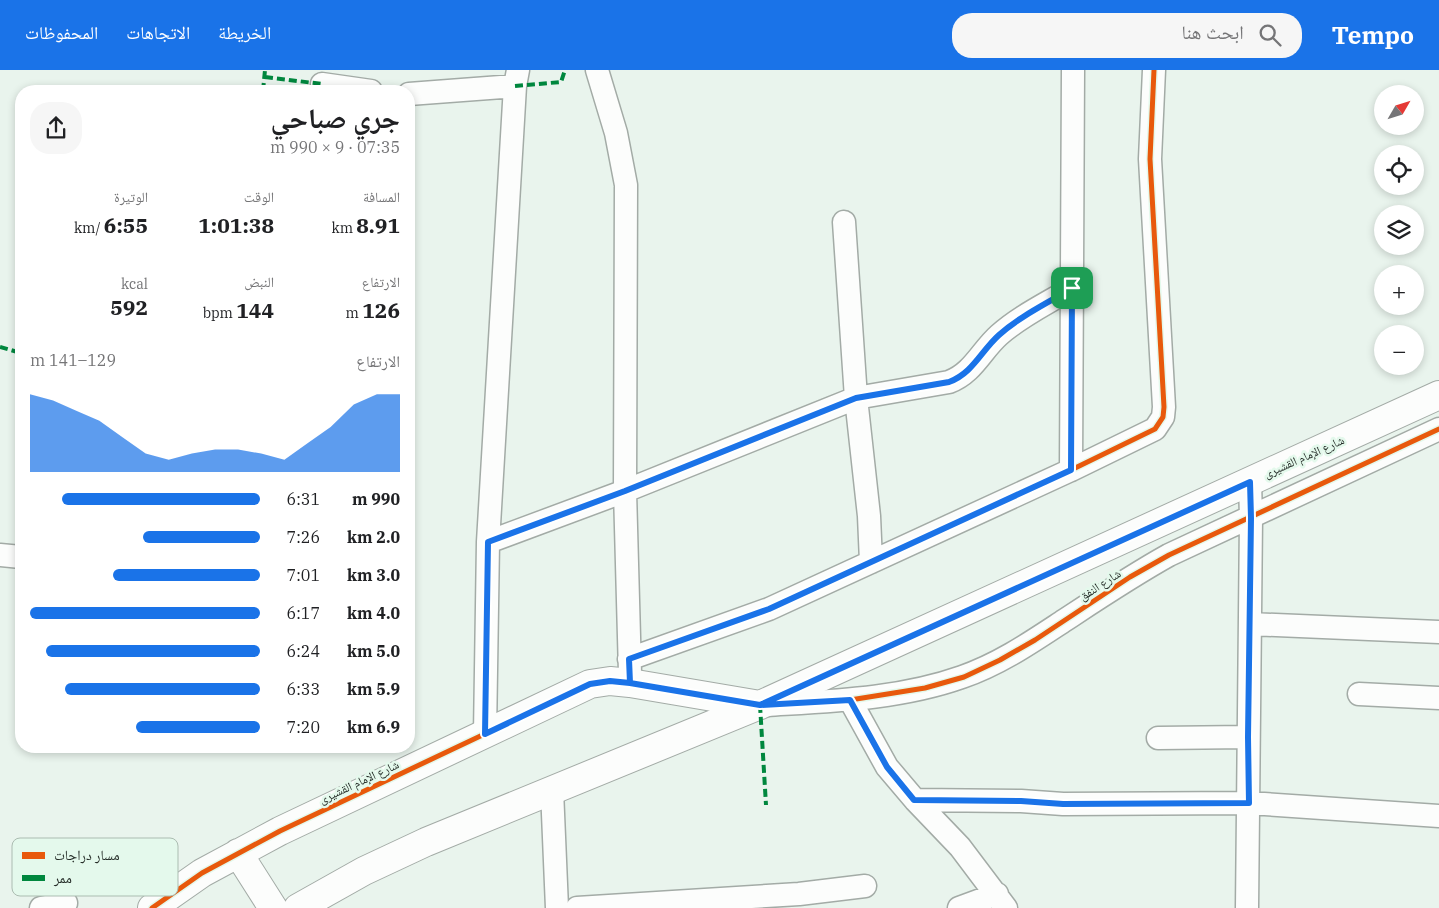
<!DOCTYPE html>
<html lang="ar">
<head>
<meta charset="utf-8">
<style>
  :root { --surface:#fff; --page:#f6f6f6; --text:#202124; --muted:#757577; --accent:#1a73e8 }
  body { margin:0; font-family:"IBM Plex Serif","Noto Naskh Arabic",serif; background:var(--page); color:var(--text); direction:rtl; height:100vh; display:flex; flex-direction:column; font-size:19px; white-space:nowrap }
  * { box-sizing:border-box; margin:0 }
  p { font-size:16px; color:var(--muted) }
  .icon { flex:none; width:28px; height:28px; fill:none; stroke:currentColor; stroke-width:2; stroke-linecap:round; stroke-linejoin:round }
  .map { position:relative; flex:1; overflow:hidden; direction:ltr }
  .side { position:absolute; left:15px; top:15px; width:400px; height:668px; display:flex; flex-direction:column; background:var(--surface); border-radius:20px; box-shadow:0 2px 8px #0003; direction:rtl }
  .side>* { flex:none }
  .needle { width:32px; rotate:51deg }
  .tools { position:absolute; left:1374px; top:15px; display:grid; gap:10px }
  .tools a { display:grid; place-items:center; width:50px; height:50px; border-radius:50%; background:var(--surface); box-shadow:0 2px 8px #0003; font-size:25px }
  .pin { position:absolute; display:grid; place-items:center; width:42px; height:42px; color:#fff; margin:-21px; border-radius:10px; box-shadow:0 2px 8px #0006 }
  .round { display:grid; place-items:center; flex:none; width:52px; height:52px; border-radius:20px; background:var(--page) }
  .overview { display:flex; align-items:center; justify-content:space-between; height:85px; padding:0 15px }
  h1 { font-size:28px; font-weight:700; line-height:38px }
  .stats { display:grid; grid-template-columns:repeat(3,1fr); gap:8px; height:85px; padding:5px 15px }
  .stats div { display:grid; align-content:center }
  .stats b { font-size:21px; font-weight:700 }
  .stats small { font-size:14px; font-weight:400 }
  .stats p { font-size:14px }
  .chart { height:140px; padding:10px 15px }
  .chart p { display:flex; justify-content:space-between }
  .chart svg { width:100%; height:90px; margin-top:5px; fill:var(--accent); opacity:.7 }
  ul { padding:0 15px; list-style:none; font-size:16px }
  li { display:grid; grid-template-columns:80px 60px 1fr; align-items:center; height:38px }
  li i { height:12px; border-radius:6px; background:var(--accent) }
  header { display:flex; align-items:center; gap:30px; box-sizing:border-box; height:70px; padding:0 25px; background:var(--accent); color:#fff }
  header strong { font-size:24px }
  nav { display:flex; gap:28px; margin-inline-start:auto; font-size:18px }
  .search { width:350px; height:45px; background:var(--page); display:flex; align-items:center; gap:12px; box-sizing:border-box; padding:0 18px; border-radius:20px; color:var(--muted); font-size:19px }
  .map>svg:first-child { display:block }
</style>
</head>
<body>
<header>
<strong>Tempo</strong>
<div class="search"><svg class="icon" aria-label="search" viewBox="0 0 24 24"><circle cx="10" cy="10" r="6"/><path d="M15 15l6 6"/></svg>ابحث هنا</div>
<nav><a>الخريطة</a><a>الاتجاهات</a><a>المحفوظات</a></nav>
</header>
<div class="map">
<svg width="1439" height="838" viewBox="0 0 1439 838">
  <rect width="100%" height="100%" fill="#e9f4ed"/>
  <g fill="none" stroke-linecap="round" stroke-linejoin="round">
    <defs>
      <path id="street" d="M597,0L616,63L626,115L625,421L630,603
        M322,14L371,21
        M409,24L515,16
        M844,152L856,328L869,446L871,492
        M1071,400L1073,0
        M488,472L625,421L856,328L949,312C973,303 981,281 999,265C1020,246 1048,233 1072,218
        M0,485L21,487
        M1250,554L1439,562
        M629,589L769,539L1071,400L1155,359L1163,347L1164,337L1150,89L1154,0
        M1359,624L1439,628
        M850,630L887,697L915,730L960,777L1006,838
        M767,635C832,631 900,629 962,607C1000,594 1033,571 1065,550C1100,527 1133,505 1169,485L1439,359
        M485,664L488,472L515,16L518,0
        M1158,668L1248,667
        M552,720L557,838
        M915,730L1021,731L1063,734L1249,733L1439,746
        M41,838L66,833
        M577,838L799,824L865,816
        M959,838L997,824
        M1247,838L1251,448L1250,412"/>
      <path id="secondary" d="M238,783L273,838
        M152,838L202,803L280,761L590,614L610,611L630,613L760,635
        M298,838L364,801L426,772L760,635L1439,325"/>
    </defs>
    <use href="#street" stroke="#a3aba6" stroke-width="25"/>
    <use href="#secondary" stroke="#a3aba6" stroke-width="30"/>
    <use href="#street" stroke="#fcfdfc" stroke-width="22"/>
    <use href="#secondary" stroke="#fcfdfc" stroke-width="28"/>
    <path stroke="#00873e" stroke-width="4" stroke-dasharray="8 4" stroke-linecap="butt" d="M265,7L322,14
      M515,16L561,12L565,0
      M263,21L265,0
      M0,277L21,283
      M760,635L766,735"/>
    <defs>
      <path id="cycleway" d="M629,589L769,539L1071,400L1155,359L1163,347L1164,337L1150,89L1154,0
        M152,838L202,803L280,761L590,614L610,611L630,613L760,635L850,630L925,618L964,607L1000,590L1035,570L1130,507L1169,485L1439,359"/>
    </defs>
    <use href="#cycleway" stroke="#e4f9ec" stroke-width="8"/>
    <use href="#cycleway" stroke="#e8590c" stroke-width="5"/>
  </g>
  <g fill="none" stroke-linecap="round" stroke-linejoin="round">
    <defs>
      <path id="route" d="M1072,218C1048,233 1020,246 999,265C981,281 973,303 949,312L856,328L625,421L488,472L485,664L590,614L610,611L630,613L760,635L850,630L887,697L914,730L1021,731L1063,734L1249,733L1248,667L1251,448L1250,412L760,635L630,613L629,589L769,539L1071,400L1072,218"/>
    </defs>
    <use href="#route" stroke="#fff" stroke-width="10"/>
    <use href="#route" stroke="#1a73e8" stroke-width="6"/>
  </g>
  <g text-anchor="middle" stroke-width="5" stroke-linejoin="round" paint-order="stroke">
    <g font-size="12" fill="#252d28" stroke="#e4f9ec">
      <text transform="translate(1304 387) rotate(-24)" y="4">شارع الإمام القشيرى</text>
      <text transform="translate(1100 515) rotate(-33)" y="4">شارع النفق</text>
      <text transform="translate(359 712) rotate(-25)" y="4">شارع الإمام القشيرى</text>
    </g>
  </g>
  <rect x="12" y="768" width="166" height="58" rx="8" fill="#e4f9ec" stroke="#abbcb1" stroke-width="1"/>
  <rect x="22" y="782" width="23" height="7" fill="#e8590c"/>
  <rect x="22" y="805" width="23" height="6" fill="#00873e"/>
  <g font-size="14" fill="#252d28">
    <text x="54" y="790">مسار دراجات</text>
    <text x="54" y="813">ممر</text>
  </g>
</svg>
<div class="tools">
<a><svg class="needle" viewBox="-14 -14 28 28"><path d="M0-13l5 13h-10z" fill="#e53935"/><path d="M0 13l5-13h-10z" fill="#757577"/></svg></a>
<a><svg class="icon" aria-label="locate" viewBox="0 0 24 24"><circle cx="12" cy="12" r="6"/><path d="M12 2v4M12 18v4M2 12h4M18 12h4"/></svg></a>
<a><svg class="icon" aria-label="layers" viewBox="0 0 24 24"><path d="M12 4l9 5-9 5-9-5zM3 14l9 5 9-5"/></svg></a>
<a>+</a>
<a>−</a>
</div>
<div class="pin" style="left:1072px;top:218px;background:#1e9e55"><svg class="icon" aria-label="arrive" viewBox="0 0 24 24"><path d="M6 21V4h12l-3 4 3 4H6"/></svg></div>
<section class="side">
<div class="overview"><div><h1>جري صباحي</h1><p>07:35 · 9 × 990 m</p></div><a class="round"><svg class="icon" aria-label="share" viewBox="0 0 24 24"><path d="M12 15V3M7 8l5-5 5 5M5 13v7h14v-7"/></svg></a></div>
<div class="stats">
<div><p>المسافة</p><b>8.91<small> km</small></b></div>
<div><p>الوقت</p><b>1:01:38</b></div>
<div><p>الوتيرة</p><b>6:55<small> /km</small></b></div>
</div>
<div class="stats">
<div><p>الارتفاع</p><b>126<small> m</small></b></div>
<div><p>النبض</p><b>144<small> bpm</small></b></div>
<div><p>kcal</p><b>592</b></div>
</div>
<div class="chart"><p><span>الارتفاع</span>129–141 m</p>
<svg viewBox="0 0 160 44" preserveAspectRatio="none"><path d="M0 44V6L10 9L20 14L30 19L40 27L50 35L60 38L70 35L80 33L90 33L100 35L110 38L120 30L130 22L140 11L150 6L160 6V44z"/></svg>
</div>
<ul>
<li><b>990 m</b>6:31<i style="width:86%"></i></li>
<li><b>2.0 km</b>7:26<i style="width:51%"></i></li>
<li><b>3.0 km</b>7:01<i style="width:64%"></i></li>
<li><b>4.0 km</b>6:17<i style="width:100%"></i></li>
<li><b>5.0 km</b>6:24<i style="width:93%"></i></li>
<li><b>5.9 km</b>6:33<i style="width:85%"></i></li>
<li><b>6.9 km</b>7:20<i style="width:54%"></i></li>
</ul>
</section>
</div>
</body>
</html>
